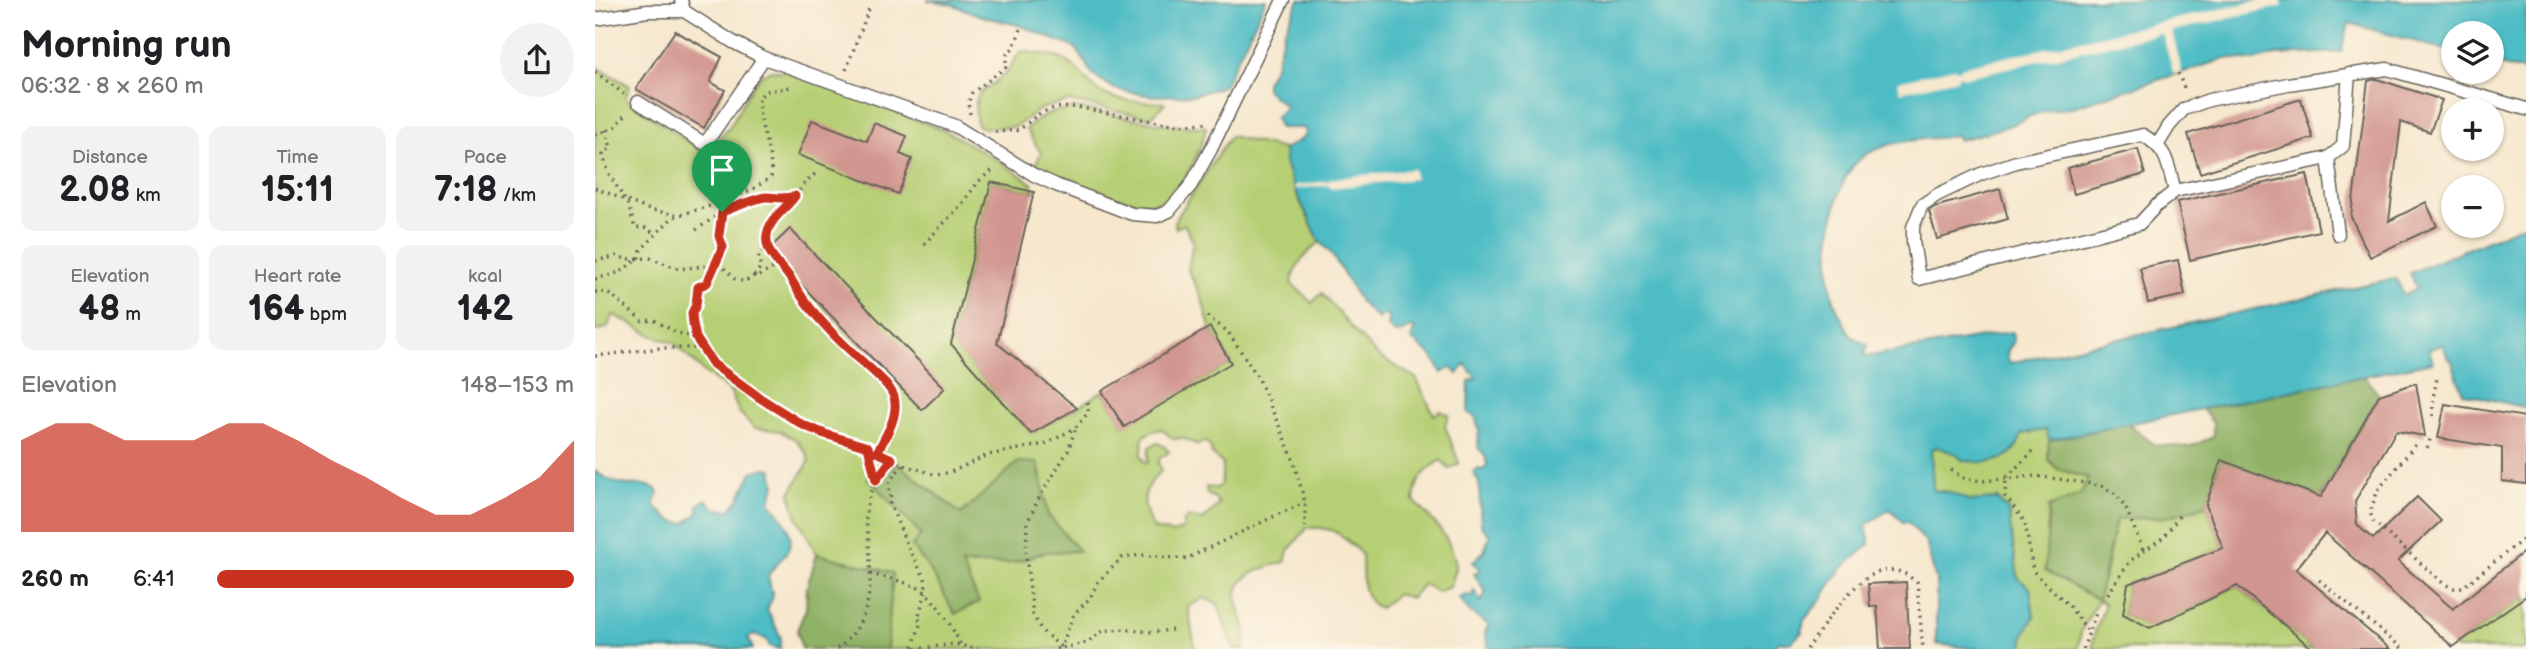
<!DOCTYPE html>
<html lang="en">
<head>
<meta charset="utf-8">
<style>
  :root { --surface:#fff; --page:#f2f2f2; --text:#202124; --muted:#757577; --accent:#c8321e }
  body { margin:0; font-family:"Balsamiq Sans",sans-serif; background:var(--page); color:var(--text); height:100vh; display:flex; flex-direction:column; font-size:26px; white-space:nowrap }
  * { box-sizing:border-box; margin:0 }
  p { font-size:23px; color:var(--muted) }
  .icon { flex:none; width:38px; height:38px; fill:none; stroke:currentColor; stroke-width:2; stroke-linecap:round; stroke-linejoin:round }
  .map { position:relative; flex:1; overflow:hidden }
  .sheet { display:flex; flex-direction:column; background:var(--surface); width:595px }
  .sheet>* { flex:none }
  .fabs { position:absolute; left:1846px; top:21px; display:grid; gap:14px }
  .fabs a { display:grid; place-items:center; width:63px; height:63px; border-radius:50%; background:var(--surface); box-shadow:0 2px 5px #0004; font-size:35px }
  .pin { position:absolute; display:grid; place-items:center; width:60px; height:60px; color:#fff; margin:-72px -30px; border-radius:50% 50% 50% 0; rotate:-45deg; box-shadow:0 0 7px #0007 }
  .pin .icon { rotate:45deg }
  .round { display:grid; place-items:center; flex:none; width:74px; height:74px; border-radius:37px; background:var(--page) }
  .head { display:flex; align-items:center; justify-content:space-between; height:119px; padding:0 21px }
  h1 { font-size:38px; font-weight:700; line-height:52px }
  .metrics { display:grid; grid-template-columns:repeat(3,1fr); gap:10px; height:119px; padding:7px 21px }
  .metrics div { display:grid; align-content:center; border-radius:14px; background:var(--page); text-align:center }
  .metrics b { font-size:35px; font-weight:700 }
  .metrics small { font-size:19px; font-weight:400 }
  .metrics p { font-size:19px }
  .chart { height:196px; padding:14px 21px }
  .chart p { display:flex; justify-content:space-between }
  .chart svg { width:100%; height:126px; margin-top:7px; fill:var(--accent); opacity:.7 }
  ul { padding:0 21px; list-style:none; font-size:23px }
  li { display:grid; grid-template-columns:112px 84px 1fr; align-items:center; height:52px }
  li i { height:18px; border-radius:9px; background:var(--accent) }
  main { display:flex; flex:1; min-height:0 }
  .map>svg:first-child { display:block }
</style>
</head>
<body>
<main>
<section class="sheet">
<div class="head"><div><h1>Morning run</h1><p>06:32 · 8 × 260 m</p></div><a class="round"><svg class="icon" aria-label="share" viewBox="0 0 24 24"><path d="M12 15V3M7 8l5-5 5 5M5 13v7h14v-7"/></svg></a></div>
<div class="metrics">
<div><p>Distance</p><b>2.08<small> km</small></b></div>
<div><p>Time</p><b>15:11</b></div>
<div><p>Pace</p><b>7:18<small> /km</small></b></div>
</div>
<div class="metrics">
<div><p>Elevation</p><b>48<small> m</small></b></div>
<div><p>Heart rate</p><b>164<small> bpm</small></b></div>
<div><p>kcal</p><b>142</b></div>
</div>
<div class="chart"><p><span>Elevation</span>148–153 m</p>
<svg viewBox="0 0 160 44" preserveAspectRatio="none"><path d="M0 44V12L10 6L20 6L30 12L40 12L50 12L60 6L70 6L80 12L90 19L100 25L110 32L120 38L130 38L140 32L150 25L160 12V44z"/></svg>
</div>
<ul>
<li><b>260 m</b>6:41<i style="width:100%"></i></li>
</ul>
</section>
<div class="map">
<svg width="1931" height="649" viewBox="0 0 1931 649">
  <rect width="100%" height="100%" fill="#fcf5e5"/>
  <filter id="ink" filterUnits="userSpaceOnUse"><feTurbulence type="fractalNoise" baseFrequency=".0143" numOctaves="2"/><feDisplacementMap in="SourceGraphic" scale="14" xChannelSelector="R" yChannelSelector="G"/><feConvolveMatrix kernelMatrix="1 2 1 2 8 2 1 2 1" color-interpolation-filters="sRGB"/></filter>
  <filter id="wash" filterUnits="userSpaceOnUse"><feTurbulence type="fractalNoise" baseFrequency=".00686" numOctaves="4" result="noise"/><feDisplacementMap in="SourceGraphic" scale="28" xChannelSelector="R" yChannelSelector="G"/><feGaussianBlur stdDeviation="1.57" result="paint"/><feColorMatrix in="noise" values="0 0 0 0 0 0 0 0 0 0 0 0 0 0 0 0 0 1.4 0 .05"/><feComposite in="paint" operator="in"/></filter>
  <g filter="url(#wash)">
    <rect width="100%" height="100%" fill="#f6e7cd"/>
    <path fill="#b6cf74" stroke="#697648" stroke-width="2" fill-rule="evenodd" d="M427,51C443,55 460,53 474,63C488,72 495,89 511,95C529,103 551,101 570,103L556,118L474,101L445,109L420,127L389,128L382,125C376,85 388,96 411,73C418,66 419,57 427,51Z
      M0,66L35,86L30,98L109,153L134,128L157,86L166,75L176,70L192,72L349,130L397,157L437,183L439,192L396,182L356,343L436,433L482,408L507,391L529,426L636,363L615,327L606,296L593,270L598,241L589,224L581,228L579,222L635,136L689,149C692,182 711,212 725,242C712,253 700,264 696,283L717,303L727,293L760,332L783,356L821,378L839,415L845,411L854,415L850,426L864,463L854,469L846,460C829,471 820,480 819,501C835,517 859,541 861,566C861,572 857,581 855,587L843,592L828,584L816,598L802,594L785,608C764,600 768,574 767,555C748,536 741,526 712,528L693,551L690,562C672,567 638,574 642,600C646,622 654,623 649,649H638L623,604L609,598L593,607L600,649H292L297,573L222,554L201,515L195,493L214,462L212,454L201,440L185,431L159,428L144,412L135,391L108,371L79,343L56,335L35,323L18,315L12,328L0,331ZM567,429L578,439L588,438L603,445L610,441L617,449L616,453L628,464L626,485L621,488L611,487L612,494L620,498L624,504L608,520L593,517L589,521L588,529L578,533L559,529C544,504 546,490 567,470L563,463L565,458L574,452L569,446L562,443L554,447L553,463L549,461L546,454L548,448C544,435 555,431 567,429ZM423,462L443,464L453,515L483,551L450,552L418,563L366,565L337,573L318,546L326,534L274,478L304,465L366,514Z
      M480,108C524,114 566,128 611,127C607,148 588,191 568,201C546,212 462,179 440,166L446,153L431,129C449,114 456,111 480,108Z
      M1451,429L1454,440L1453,460L1463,469L1493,478L1486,494L1509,580L1521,519L1572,517L1611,505L1628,548L1533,584L1528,614L1555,628L1642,586L1718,649H1498L1499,636L1510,604L1503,600L1486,631L1483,649H1428L1429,634L1439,617L1435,588L1423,578L1413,510L1402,499L1375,501L1354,492L1338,490L1336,450L1342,447L1362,454L1427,434Z
      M1931,596V649H1861L1858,647Z"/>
    <path fill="#90b266" stroke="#566741" stroke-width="2" d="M1769,376L1784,395L1725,497L1626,461L1611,505L1572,517L1521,519L1503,600L1450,571L1454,507L1486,494L1493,478L1463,469L1453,459L1454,440L1533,424L1560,445L1594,447L1618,437V423L1607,409Z
      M423,462L443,463L453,515L484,551L450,552L418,563L367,565L384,602L360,614L337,573L317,546L326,534L273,478L304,465L366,514Z
      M222,554L298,573L292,649H207L202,630L211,609L212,587Z"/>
    <path fill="#4dbcc5" stroke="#346c70" stroke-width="2" d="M332,0H671L629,86L599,95L556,96L520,89L497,74L481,48L423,25L387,16L356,4Z
      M704,0H1931V72L1897,63V33H1858V52L1754,23L1746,52L1681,55L1658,61L1633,58L1471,109C1451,107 1435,117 1418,124C1402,131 1382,135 1364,140L1362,136C1331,139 1283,139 1260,164C1237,188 1230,261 1237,293C1239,304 1244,314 1249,323C1251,327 1254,334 1258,337C1261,340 1267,342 1272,345L1269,355L1270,357L1417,332L1419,341L1412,352L1414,363L1801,278L1808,294H1811L1822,288L1815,273L1931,224V408L1868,393L1856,359H1853L1848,345L1834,349L1838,362L1454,440L1451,430L1427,434C1418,464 1393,465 1367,460L1362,454L1341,447L1336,450L1338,490L1354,492L1375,501L1402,499L1413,510L1423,578L1435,588L1439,617L1429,634L1428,649H1383L1341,644V581L1331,542L1313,522L1309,523L1295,509L1271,525L1275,544L1245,570L1226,600L1209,620L1207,632L1196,643L1184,641L1178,649H894L890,632L894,625L875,612L864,598L872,595L876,597L879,590L886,602L891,592L879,574L885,570L878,562L889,551L895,535L886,526L884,483L879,473L883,468L886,471L892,466C891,458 890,453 883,448L884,428L881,421L882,418L873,413L874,381L881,378L870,364L863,374L855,367L847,373L838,357L816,339L820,328L816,327L809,332L800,333L793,327L794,318L788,314L783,319L766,303L736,253L725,242L698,186L690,162L689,149L707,139L712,132L708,128H685L680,118L691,107C684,99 677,97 671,89V82L681,64L689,32Z
      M170,468L177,469L180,485L175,502C186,515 204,536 191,553C185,561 178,567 173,576L178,597L172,609L186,638L185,649L175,646L171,639L159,634L153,638L158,649H0V471C8,477 17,482 27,484C41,487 46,481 61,489L63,494L59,504C68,516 75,522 90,523L103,513V505L111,499L120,509L135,510L143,501L157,472Z"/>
    <path fill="#f6e7cd" d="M1666,0H1686L1688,6L1577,31L1587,72L1579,75L1567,33L1368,78L1367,75L1363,76V79L1305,92L1303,81L1360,68L1361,70L1366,69V67Z
      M819,169L820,179L735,188V185L700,189L698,186L734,181L735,179Z"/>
    <g id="blocks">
      <path fill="#d1968f" d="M80,31L127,57L115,82L130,90L109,128L41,89Z
        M1782,79L1847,100L1835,132L1806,122L1794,221L1831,202L1842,226L1775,257L1756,217L1773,81Z
        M1706,99L1718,138L1605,173L1593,134Z
        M217,120L272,141L279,123L312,136L305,154L317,159L303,194L203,155Z
        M1543,149L1550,174L1479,194L1472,168Z
        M1712,174L1724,231L1595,260L1582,202Z
        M396,182L439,192L402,343L482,408L436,434L356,344Z
        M1405,189L1413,219L1342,239L1334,211L1339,207Z
        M195,229L350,388L327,410L173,250Z
        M1583,260L1590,295L1553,303L1545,268Z
        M615,327L636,363L529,427L507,391Z
        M1821,383L1830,436L1801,431L1760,501L1762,525L1778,539L1822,497L1846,521L1803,561L1858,609L1931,550V596L1858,647L1730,533L1701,569L1795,649H1718L1642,586L1555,628L1528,614L1533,584L1628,548L1611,505L1626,460L1726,497L1784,395Z
        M1850,404L1931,417V484L1907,481V448L1843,438Z
        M1311,582L1315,649H1285L1282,606L1275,607L1273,584Z"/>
    </g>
  </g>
  <g filter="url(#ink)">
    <use href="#blocks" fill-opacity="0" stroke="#68635a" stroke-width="2"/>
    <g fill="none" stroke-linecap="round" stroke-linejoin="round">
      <defs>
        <path id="service" d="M86,0L89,11L138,42L169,58L360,126L439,175L461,185L537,214L562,216L574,211L596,185L616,149L688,0
          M0,19L53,11H89
          M43,102L110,144L169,58
          M1563,144L1574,126L1589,109L1614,100L1693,84L1792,69L1931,109
          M1733,158L1743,234
          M1580,191C1572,163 1574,151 1548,135L1421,162L1386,174L1342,195L1327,205L1318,227V241L1324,279L1544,224L1561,206L1580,191L1733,158L1748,146L1754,74"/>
      </defs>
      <use href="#service" stroke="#68635a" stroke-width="15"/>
      <path stroke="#68635a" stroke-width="3.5" stroke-dasharray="2 5" stroke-linecap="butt" d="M251,70L275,6
        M0,72L29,94
        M1583,73L1590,90
        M375,114L373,103L377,93L411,67V55L418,48L427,27
        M10,130L16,147L8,155L14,174L33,205L40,228L49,227L61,234
        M400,132L424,130L445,113L459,108L481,107L563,122L586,125L611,123
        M0,135L20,127L32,113
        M220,174C208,183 202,195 193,206C182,218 167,228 172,247C175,260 191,269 197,281C212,310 239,336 263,358C274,369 295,382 299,397C304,417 291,436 282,452
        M0,188L52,209L81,215
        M101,230L127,212L163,199L172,197L184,200L198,197
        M329,244L367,204L384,181L399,169
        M0,261L22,256L31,259L55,258L84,269L120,265L128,267L140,279L150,282L159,276L162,277L184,265
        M159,276L166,267L163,258L172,247
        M0,279L26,272L44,257L46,250L78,217L128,202L158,189L176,177C178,150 162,125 164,97L172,91L196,87
        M0,292H10L19,297L47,321L59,320L80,332L101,338L109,352
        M612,316L633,332L663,377L699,461L710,503V527
        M101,338C96,315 100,309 103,287L112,283L128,247L124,236L125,216L130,202
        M0,356L65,348H98L110,354L118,364L165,398L208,425L230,434L268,445L308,465L342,475L356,472L393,455L450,444L462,438L480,428L493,413V401
        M1838,416V398L1842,378
        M480,430L473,451L444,498L432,523L431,556L438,615L447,631L466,647L479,614L495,598L503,582L527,558L546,555L591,559L686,513L710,503
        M1820,445L1783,490L1775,512L1778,521L1849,584L1859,588L1868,587L1931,537
        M273,448L281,480
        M1832,448L1836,437
        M1438,451L1411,478L1410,496L1430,522L1438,571L1475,607L1493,631
        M308,465C303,471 295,478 294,486C294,493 297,496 295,504L314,550L330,578L331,592L323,618L326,622L317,649
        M1356,470L1370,479L1387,481L1441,476L1505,485L1521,494L1532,511L1549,552
        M275,574C289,577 324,584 332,594C345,607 361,632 367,649
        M1724,580L1808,649
        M1513,594L1535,561L1570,536L1584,516
        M242,649C277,622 277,587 274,545C274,535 270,523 271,513C273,492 284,475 297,459
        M320,649L359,644L383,649
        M461,649L491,643L508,631L525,629L557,632L577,630
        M1212,649C1232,623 1268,556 1308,573C1313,575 1317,579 1322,582L1328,649
        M1488,649L1502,610"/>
      <use href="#service" stroke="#fff" stroke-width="12"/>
    </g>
  </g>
  <g fill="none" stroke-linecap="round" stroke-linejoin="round" filter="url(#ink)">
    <defs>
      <path id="route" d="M200,196C191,209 174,219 172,235C169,255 188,265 197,281C212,308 236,333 259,354C270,365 295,383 299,397C304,416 291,436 282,452L297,459L281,480L273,447L230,434L208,425L165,398L118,364L101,338L98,324L97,313L101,305L103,287L112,283L128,247L124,236L127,212C135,209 164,197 171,197C184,197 186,200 200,196Z"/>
    </defs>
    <use href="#route" stroke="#fff" stroke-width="14"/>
    <use href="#route" stroke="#c8321e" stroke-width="9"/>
  </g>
</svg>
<div class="fabs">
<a><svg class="icon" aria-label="layers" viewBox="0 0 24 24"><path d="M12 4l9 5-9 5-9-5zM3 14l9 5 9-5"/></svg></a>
<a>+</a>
<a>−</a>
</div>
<div class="pin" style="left:127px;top:212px;background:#1e9e55"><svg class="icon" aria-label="arrive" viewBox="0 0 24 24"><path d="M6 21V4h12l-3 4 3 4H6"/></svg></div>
</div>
</main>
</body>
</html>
